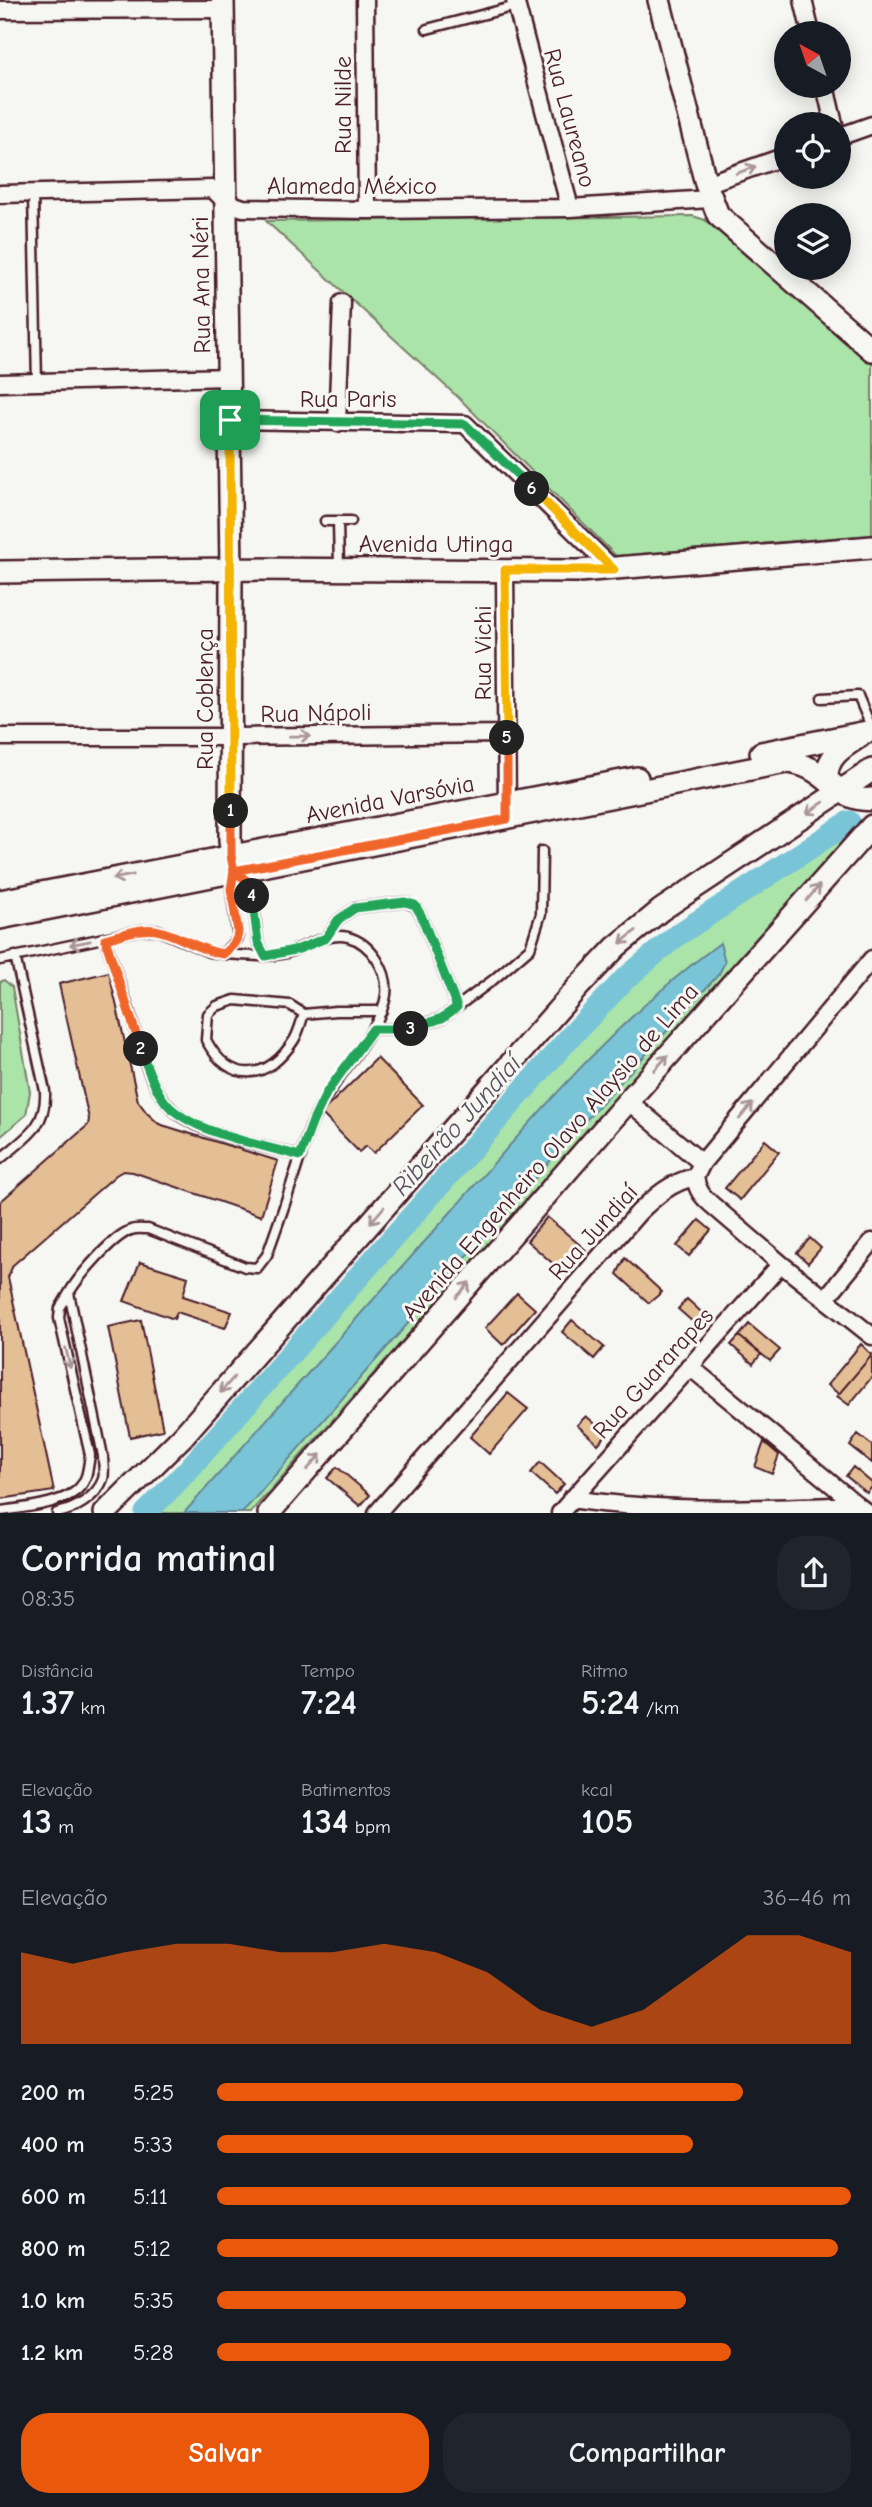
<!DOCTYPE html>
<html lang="pt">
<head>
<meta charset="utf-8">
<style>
  :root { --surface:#171b24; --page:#20242c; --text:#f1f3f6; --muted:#9ea1a6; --accent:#ea580c }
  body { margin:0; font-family:"Comic Neue",sans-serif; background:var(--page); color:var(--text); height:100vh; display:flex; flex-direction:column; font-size:26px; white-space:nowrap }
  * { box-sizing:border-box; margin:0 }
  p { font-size:23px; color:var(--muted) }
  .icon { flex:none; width:38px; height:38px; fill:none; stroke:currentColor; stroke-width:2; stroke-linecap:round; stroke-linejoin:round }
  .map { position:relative; height:1513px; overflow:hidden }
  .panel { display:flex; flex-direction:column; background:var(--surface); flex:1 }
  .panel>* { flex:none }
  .needle { width:46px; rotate:320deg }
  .buttons { position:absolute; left:774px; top:21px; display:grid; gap:14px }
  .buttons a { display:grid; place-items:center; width:77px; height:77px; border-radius:50%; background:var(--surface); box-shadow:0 4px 18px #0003; font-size:35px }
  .pin { position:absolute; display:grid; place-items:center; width:60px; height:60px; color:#fff; margin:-30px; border-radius:14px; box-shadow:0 4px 10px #0006 }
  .km { position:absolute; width:35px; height:35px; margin:-18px; border-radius:50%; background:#222; color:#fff; font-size:19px; line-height:35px; text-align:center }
  .round { display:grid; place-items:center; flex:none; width:74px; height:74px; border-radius:28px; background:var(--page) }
  .overview { display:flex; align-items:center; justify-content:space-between; height:119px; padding:0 21px }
  h1 { font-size:38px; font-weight:800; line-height:52px }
  .metrics { display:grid; grid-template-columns:repeat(3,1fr); gap:10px; height:119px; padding:7px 21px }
  .metrics div { display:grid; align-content:center }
  .metrics b { font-size:35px; font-weight:800 }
  .metrics small { font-size:19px; font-weight:400 }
  .metrics p { font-size:19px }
  .chart { height:196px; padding:14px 21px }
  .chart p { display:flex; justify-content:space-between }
  .chart svg { width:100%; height:126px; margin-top:7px; fill:var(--accent); opacity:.7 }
  .action { display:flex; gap:14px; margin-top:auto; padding:14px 21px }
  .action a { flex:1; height:80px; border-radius:28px; background:var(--accent); color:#fff; font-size:28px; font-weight:800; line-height:80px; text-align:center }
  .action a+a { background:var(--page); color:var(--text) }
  ul { padding:0 21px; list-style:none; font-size:23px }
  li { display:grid; grid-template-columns:112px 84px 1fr; align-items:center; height:52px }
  li i { height:18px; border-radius:9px; background:var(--accent) }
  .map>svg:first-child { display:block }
</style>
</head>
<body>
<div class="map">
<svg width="872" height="1513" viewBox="0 0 872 1513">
  <rect width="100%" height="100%" fill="#f6f6f2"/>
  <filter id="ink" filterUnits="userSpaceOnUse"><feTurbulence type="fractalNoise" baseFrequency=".0143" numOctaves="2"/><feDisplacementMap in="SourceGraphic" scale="14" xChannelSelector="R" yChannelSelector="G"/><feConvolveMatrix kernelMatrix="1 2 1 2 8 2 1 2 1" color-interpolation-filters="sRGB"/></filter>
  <g filter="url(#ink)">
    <path fill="#aae4a9" stroke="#7a826a" stroke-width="2" d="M693,216L705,220L872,363V535L616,556L463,402L266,221Z
      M849,830L853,833L250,1513H158L604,1011L676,943Z
      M4,980L12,987L30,1092L26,1115L0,1137V982Z"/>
    <path fill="#79c5d7" stroke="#668392" stroke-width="2" d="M720,943L725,962L719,974L587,1119L242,1513H184C275,1410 367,1307 458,1204C540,1111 620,1016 720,943Z"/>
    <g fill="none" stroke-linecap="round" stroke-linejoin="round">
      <path stroke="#79c5d7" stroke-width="23" d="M146,1513L187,1471L571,1036L625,979L676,936L849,822"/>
    </g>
    <path fill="#e4bf95" stroke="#4a1f2b" stroke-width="2" d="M109,972L138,1101L147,1113L159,1124L278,1161L261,1216L133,1172L123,1171L116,1175L13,1265L8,1277L54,1491L0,1499V1202L88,1125L89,1119L59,984Z
      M377,1058L423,1105L374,1153L366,1146L359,1152L321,1113Z
      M765,1140L779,1152L740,1200L725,1188Z
      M547,1217L586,1250L565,1274L527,1241Z
      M699,1220L711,1230L689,1256L677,1246Z
      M810,1238L821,1248L808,1263L797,1253Z
      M625,1258L662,1292L649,1303L617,1274Z
      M140,1262L188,1277L183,1296L232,1312L225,1328L177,1312L174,1319L124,1301Z
      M517,1293L535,1309L503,1345L485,1328Z
      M687,1299L710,1320L702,1330L678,1309Z
      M141,1320L163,1430L130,1437L108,1327Z
      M572,1320L604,1347L594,1359L562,1332Z
      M749,1324L780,1350L770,1361L739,1336Z
      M739,1336L761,1354L753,1364L731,1345Z
      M861,1344L872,1355L839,1394L827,1385Z
      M872,1355V1377L849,1405L837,1396Z
      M508,1393L528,1409L489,1454L470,1437Z
      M586,1416L607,1434L598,1444L577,1425Z
      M858,1434L872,1445V1463L850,1446Z
      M764,1442L779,1455L772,1474L755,1467Z
      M540,1462L564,1484L555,1494L531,1473Z
      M337,1467L370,1495L360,1506L327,1478Z
      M853,1467L872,1483V1487L867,1493L846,1476Z"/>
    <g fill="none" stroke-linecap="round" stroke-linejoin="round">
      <defs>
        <path id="lane" d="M427,29L516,6
          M33,194L37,383
          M325,521H351
          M338,521L339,568
          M822,698L858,696L872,729
          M326,938L338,920L355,908L405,902L415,906L421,915L457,1007
          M105,939C113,962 121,986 129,1010C141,1047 148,1095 183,1118C215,1138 264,1146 301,1156
          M0,960L141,930H158L209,952L223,954L238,938L231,889L235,871L251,884L258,942L265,956
          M304,1014C301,1022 299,1032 294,1040C268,1081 230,1085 206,1040L208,1014L217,1006L235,1000L290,1005L304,1014L336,1011H382
          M373,1029H410L442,1018L493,980L530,948L541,914L542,851
          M0,1159C25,1138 47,1127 45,1091L15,956
          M0,1511C21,1508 66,1504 80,1487C88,1478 88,1466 90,1455L59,1318L60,1308L69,1293
          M57,1513C74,1510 97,1497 103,1479C105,1473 103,1463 103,1456L69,1293C79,1276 113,1236 131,1230C136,1228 143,1229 148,1229L245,1267L257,1268L267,1255C276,1230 285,1205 293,1179C300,1159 305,1138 314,1119C331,1080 381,1032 386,995C389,971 371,943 348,937C326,932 304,949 282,954C263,958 243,955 223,954"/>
        <path id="street" d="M365,0L367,210
          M515,0L570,208
          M803,0L811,33
          M0,10L224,9
          M825,86L834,124
          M838,137L872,125
          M706,184L786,156
          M0,194L213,189L226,202L243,208L367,210L570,208L710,199
          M0,383L230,377
          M230,420L465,424L614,570
          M337,423L342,303
          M505,570L507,813
          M0,737H231L507,734
          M628,1101L702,1163
          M695,1177L702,1163L872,959
          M695,1177C697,1190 702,1196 711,1204L781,1264L872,1336
          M826,1298L872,1242
          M689,1366L857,1505
          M571,1499C667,1513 761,1509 857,1505L867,1513
          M377,1513L639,1212C656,1196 671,1182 695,1177
          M560,1513L781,1264"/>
        <path id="secondary" d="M223,0L231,569L230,841L234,869
          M659,0L706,184L718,215L872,350
          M0,572L231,569L579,571L872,547
          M761,753L872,731
          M827,778C826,757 843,747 859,737
          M0,901L637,778
          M0,918L786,762C827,764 836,804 872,799
          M105,1513L182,1437L579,986L616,947L661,910L872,770
          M269,1513L628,1101L872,826"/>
      </defs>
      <use href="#lane" stroke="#4a1f2b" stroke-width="13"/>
      <use href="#street" stroke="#4a1f2b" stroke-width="21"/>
      <use href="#secondary" stroke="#4a1f2b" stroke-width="26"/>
      <use href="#lane" stroke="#f6f6f2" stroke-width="8"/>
      <use href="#street" stroke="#f6f6f2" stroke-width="16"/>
      <use href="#secondary" stroke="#f6f6f2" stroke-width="21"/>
    </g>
    <defs><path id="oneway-shaft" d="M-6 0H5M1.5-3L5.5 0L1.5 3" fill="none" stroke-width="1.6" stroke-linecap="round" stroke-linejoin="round" transform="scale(1.75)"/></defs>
    <g stroke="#a99598">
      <use href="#oneway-shaft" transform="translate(746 170) rotate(-20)"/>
      <use href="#oneway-shaft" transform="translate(300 736) rotate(-1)"/>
      <use href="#oneway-shaft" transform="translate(815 808) rotate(146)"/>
      <use href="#oneway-shaft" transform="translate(123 877) rotate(169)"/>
      <use href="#oneway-shaft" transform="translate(813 893) rotate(-49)"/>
      <use href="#oneway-shaft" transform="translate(628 937) rotate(141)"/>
      <use href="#oneway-shaft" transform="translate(80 943) rotate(169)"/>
      <use href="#oneway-shaft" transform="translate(661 1063) rotate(-48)"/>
      <use href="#oneway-shaft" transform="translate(746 1111) rotate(-50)"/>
      <use href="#oneway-shaft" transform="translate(377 1215) rotate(131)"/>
      <use href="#oneway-shaft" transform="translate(463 1290) rotate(-49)"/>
      <use href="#oneway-shaft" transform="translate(68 1358) rotate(77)"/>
      <use href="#oneway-shaft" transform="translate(227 1385) rotate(131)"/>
      <use href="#oneway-shaft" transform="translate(314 1462) rotate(-49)"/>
    </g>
  </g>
  <g fill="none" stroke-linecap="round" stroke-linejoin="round" filter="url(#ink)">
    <defs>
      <path id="split-1" d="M230,420L231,811"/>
      <path id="split-2" d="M141,1049L105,939C122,935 143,926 160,931C183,937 200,951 223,954C231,947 238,942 238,931L231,889L234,871L231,856V811"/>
      <path id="split-3" d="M141,1049C147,1068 154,1088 166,1103C191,1133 263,1145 300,1156L313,1121L327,1092L373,1029H411"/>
      <path id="split-4" d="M252,896L258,942L265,956L299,949L326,938L338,920L355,908L405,902L415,905L421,915L457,1007L442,1018L411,1029"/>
      <path id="split-5" d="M252,896L251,884L234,871L507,819V738"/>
      <path id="split-6" d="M507,738L505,570H614L532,489"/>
      <path id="split-7" d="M230,420L465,424L532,489"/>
    </defs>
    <use href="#split-1" stroke="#fff" stroke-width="14"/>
    <use href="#split-2" stroke="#fff" stroke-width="14"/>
    <use href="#split-3" stroke="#fff" stroke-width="14"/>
    <use href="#split-4" stroke="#fff" stroke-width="14"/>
    <use href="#split-5" stroke="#fff" stroke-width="14"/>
    <use href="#split-6" stroke="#fff" stroke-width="14"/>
    <use href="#split-7" stroke="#fff" stroke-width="14"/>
    <use href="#split-1" stroke="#f5b400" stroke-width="9"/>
    <use href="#split-2" stroke="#f0652b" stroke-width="9"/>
    <use href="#split-3" stroke="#22a559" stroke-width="9"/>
    <use href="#split-4" stroke="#22a559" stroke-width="9"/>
    <use href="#split-5" stroke="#f0652b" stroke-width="9"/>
    <use href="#split-6" stroke="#f5b400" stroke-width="9"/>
    <use href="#split-7" stroke="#22a559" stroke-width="9"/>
  </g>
  <g text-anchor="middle" stroke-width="6" stroke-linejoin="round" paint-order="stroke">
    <g font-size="24" fill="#4a1f2b" stroke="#f6f6f2">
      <text transform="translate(343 105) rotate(-90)" y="8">Rua Nilde</text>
      <text transform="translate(570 118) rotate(75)" y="8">Rua Laureano</text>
      <text x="352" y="194">Alameda México</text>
      <text transform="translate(201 285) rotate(-91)" y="8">Rua Ana Néri</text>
      <text x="348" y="407">Rua Paris</text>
      <text x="436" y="552">Avenida Utinga</text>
      <text transform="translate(483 653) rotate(-90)" y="8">Rua Vichi</text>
      <text transform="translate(205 699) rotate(-90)" y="8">Rua Coblença</text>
      <text transform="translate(316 713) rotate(-1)" y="8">Rua Nápoli</text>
      <text transform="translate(390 799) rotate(-11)" y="8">Avenida Varsóvia</text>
      <text transform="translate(550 1152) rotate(-49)" y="8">Avenida Engenheiro Olavo Alaysio de Lima</text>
      <text transform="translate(593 1232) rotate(-48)" y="8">Rua Jundiaí</text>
      <text transform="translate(653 1373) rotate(-48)" y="8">Rua Guararapes</text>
    </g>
    <g font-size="26" font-style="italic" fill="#58515f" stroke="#f6f6f2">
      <text transform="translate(456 1125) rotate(-48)" y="9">Ribeirão Jundiaí</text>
    </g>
  </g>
</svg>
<div class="buttons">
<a><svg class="needle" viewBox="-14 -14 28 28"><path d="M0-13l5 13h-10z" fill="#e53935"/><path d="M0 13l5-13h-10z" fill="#9ea1a6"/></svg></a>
<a><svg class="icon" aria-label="locate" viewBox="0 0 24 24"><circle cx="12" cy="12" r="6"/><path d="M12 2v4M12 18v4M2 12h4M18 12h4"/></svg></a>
<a><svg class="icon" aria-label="layers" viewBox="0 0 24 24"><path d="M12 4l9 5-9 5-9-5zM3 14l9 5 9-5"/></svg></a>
</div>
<div class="pin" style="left:230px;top:420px;background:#1e9e55"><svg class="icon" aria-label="arrive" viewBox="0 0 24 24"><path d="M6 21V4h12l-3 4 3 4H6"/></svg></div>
<b class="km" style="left:231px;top:811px">1</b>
<b class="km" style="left:141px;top:1049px">2</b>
<b class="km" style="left:411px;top:1029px">3</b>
<b class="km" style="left:252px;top:896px">4</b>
<b class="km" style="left:507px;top:738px">5</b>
<b class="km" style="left:532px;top:489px">6</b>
</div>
<section class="panel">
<div class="overview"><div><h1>Corrida matinal</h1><p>08:35</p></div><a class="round"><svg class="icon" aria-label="share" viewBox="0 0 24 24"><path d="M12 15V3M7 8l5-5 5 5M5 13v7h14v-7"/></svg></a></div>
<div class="metrics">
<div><p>Distância</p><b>1.37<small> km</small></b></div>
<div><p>Tempo</p><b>7:24</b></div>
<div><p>Ritmo</p><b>5:24<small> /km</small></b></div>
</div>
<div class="metrics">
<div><p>Elevação</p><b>13<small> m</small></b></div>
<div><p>Batimentos</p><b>134<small> bpm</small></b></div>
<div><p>kcal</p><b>105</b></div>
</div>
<div class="chart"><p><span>Elevação</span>36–46 m</p>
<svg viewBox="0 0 160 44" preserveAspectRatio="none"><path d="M0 44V12L10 16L20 12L30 9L40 9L50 12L60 12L70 9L80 12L90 19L100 32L110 38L120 32L130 19L140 6L150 6L160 12V44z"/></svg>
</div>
<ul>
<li><b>200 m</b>5:25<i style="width:83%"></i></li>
<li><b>400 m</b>5:33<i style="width:75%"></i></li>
<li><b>600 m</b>5:11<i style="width:100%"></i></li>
<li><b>800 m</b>5:12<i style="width:98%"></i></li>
<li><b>1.0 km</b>5:35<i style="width:74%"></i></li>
<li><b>1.2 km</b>5:28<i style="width:81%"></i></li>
</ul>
<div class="action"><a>Salvar</a><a>Compartilhar</a></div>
</section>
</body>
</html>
